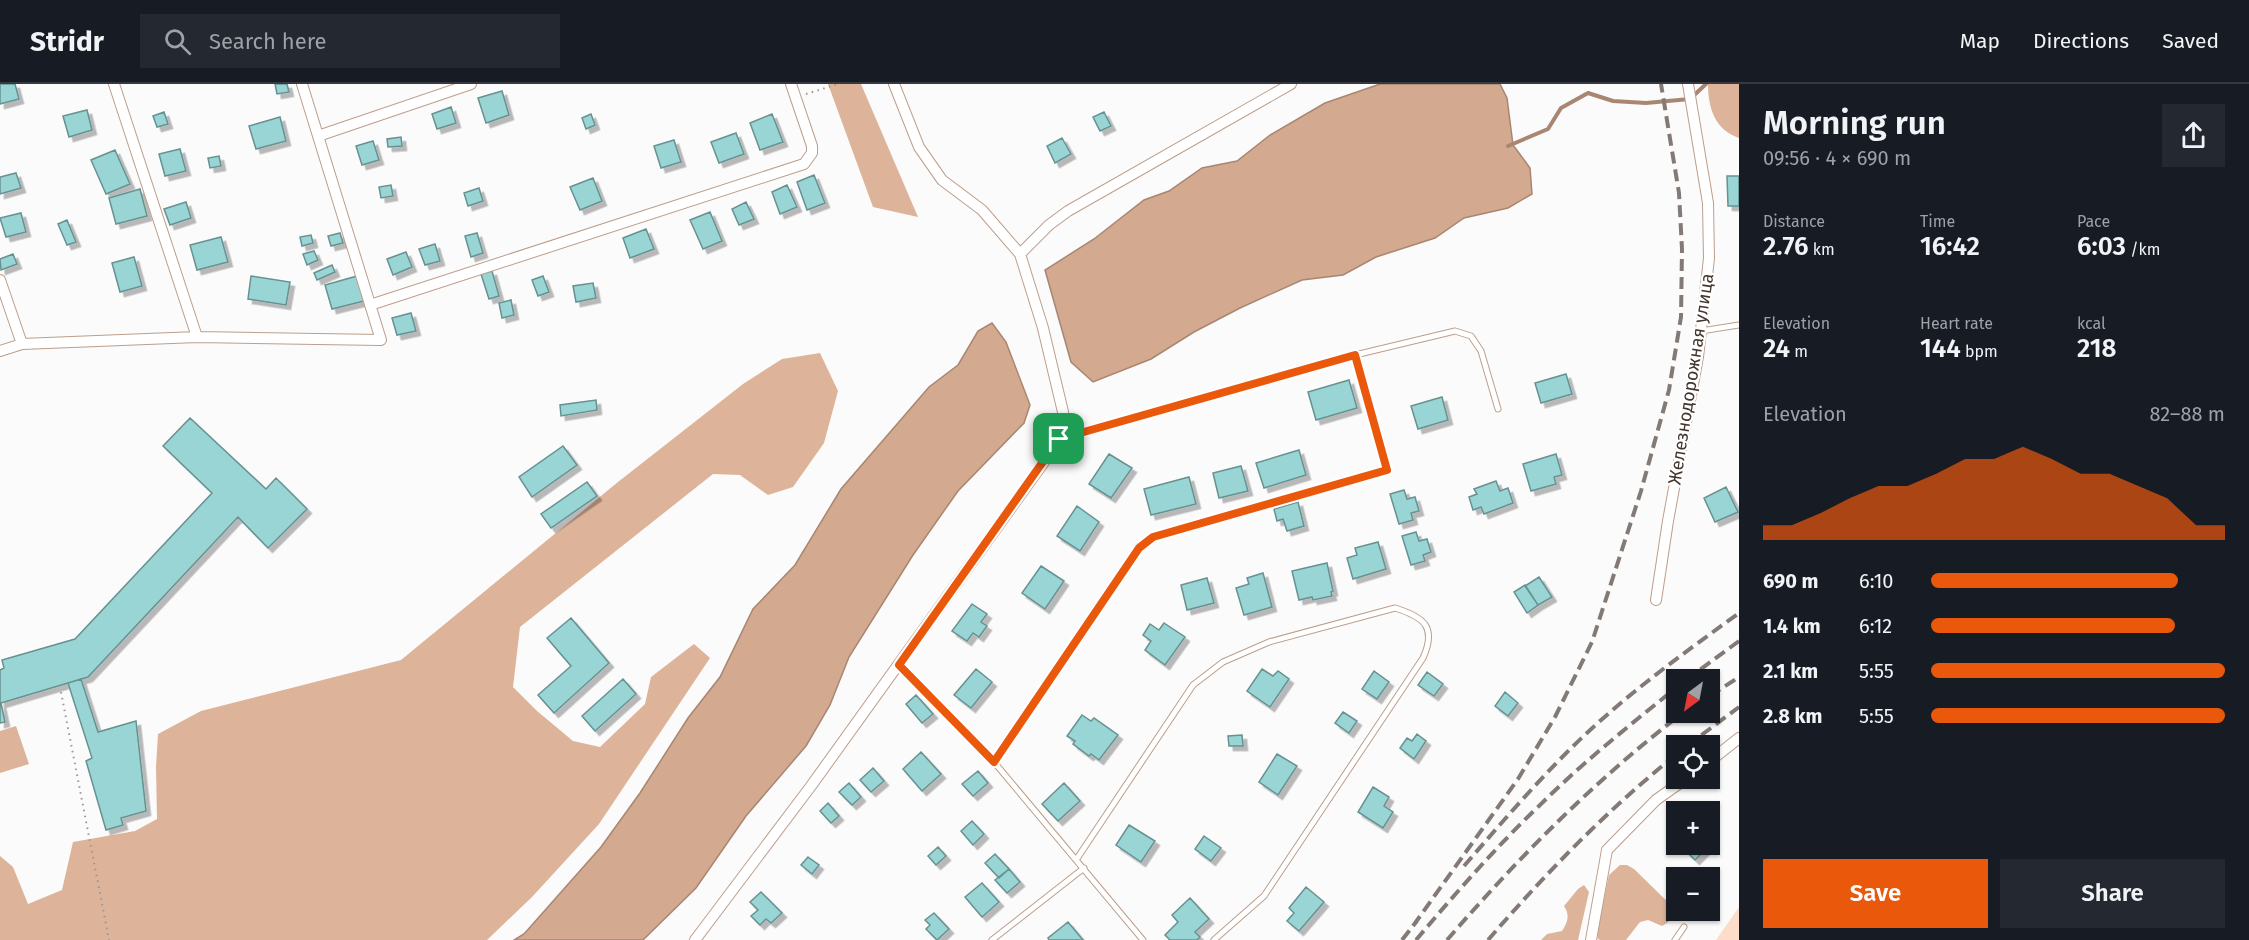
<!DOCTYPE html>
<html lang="en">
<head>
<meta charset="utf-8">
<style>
  :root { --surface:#171b24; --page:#242831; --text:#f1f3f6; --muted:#9ea1a6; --line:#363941; --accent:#ea580c }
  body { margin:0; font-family:"Fira Sans",sans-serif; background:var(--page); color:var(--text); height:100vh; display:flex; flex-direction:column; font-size:22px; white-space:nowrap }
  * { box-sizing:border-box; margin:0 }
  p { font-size:20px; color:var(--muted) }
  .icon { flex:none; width:33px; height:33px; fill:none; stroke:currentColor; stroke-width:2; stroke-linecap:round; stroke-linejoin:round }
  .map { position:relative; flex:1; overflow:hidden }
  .sheet { display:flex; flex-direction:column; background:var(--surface); width:510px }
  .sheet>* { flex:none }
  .needle { width:39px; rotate:212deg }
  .buttons { position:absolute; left:1666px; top:585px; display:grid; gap:12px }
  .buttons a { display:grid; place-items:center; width:54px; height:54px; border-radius:0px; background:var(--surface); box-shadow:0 2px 4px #0004; font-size:30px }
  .pin { position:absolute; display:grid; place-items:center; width:51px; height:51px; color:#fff; margin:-26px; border-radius:12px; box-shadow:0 3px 9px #0006 }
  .round { display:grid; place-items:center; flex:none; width:63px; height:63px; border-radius:0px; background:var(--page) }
  .headline { display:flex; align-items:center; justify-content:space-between; height:102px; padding:0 24px }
  h1 { font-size:33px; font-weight:600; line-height:45px }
  .figures { display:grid; grid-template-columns:repeat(3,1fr); gap:9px; height:102px; padding:6px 24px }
  .figures div { display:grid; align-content:center }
  .figures b { font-size:26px; font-weight:600 }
  .figures small { font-size:16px; font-weight:400 }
  .figures p { font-size:16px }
  .chart { height:168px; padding:12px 24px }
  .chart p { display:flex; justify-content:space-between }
  .chart svg { width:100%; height:108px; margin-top:6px; fill:var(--accent); opacity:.7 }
  .cta { display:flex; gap:12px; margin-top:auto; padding:12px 24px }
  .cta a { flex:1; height:69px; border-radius:0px; background:var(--accent); color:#fff; font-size:24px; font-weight:600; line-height:69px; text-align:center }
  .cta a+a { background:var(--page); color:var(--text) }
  ul { padding:0 24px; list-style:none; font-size:20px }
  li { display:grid; grid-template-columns:96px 72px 1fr; align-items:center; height:45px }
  li i { height:15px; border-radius:8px; background:var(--accent) }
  header { display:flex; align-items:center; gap:36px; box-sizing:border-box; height:84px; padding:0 30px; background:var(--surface); border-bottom:2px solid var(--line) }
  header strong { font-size:28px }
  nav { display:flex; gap:33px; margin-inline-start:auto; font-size:21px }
  .search { width:420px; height:54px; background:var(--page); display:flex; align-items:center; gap:15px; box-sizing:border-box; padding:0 21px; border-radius:0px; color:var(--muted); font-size:22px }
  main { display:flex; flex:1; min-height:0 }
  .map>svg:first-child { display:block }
</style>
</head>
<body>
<header>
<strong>Stridr</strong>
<div class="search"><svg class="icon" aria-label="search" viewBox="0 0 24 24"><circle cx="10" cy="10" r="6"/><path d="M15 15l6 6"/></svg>Search here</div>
<nav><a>Map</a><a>Directions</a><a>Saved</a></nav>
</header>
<main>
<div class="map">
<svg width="1739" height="856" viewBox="0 0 1739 856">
  <defs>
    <filter id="shadow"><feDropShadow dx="4.5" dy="4.5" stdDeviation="0" flood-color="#0004"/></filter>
  </defs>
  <rect width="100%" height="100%" fill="#fbfbfb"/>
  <path fill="#fcddca" d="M1739,823V856H1716Z"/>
  <path fill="#ddb399" d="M828,0H861L918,133L873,123Z
    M1708,0H1739V54C1715,46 1708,24 1708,0Z
    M820,269L838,307L824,359L793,403L768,411L740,391L713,390L520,543L513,603L537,627L573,657L600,663L645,620L651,593L694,560L710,574L599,740L532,813L487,856H0V772L13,783L28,820L62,806L73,758L135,747L157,735L156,683L158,650L201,627L401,576L618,398L743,300L782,275Z
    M16,642L29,680L0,689V647Z
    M1620,781H1627L1634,785L1675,825C1673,834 1670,838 1662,842L1648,836L1640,838L1626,856H1600L1598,855L1597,848L1609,791Z
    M1584,801L1589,808L1578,856H1541L1547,850L1562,847C1568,838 1570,831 1564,822L1578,805Z"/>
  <path fill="#d3a98f" stroke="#a88672" stroke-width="1.5" d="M1380,0H1500L1507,14L1513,61L1530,84L1532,110L1508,124L1464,134L1435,154L1376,173L1343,191L1302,196L1240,224L1194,248L1151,275L1093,298L1071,278L1045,186L1094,155L1144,116L1169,107L1202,84L1237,77L1270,51L1325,19Z
    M992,239L1006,258L1030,321L1024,339L958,407L913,471L849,573L830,621L806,662L746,732L696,804L643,856H514L524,850L601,763L640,709L688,634L720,593L753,525L795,481L841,405L929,303L958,281L978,247Z"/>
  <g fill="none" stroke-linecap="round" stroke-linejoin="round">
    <path stroke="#a88672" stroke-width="4" d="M1508,62L1548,45L1561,24L1588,9L1613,17L1646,19L1690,15L1706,0"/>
  </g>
  <path fill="#99d5d5" stroke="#679191" stroke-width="1.5" filter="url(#shadow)" d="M0,0H15L19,15L0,20Z
    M275,0H287L289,8L277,10Z
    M502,7L509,31L486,39L478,14Z
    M451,23L456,39L437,45L432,30Z
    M87,26L92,46L69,53L63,32Z
    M164,28L168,40L157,43L153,32Z
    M1104,28L1111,42L1100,47L1093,33Z
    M591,30L595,41L586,45L582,34Z
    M772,30L783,58L760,66L750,39Z
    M280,33L286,57L256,65L249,42Z
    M736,49L744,70L719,79L711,58Z
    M401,53L402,62L388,63L387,55Z
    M1062,54L1071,70L1055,79L1047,62Z
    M674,56L681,78L661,84L654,62Z
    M373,57L379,76L362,81L356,62Z
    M180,65L186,87L165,92L159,70Z
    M115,66L130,100L106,110L91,76Z
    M219,72L221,82L210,84L208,74Z
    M16,89L21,104L0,110V93Z
    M814,91L825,119L807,126L797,98Z
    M1727,92H1739V122H1728Z
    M593,94L602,117L580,126L570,103Z
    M391,101L393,112L381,114L379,103Z
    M787,101L797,123L780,130L772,108Z
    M479,104L483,117L468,122L464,109Z
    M140,105L147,132L116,140L109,114Z
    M186,118L191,134L170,141L164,125Z
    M746,118L754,135L739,141L732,125Z
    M710,128L722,157L703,165L690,136Z
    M21,129L26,148L6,153L0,134Z
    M67,136L76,158L67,161L58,140Z
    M646,145L654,165L630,174L623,154Z
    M340,149L343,159L331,162L328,152Z
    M477,149L483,169L471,173L465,152Z
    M311,151L313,159L302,162L300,153Z
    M221,153L228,178L197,186L190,161Z
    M435,160L440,177L425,181L419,165Z
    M314,167L318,176L307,181L303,170Z
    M406,168L412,183L393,191L387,175Z
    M13,170L17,180L1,186L0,175Z
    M134,173L142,202L120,208L112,179Z
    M332,181L335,188L317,196L314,189Z
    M492,187L499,212L489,215L481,190Z
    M251,192L290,198L286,221L248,215Z
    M357,192L364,217L332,225L325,201Z
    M543,192L549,208L538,212L532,196Z
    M593,199L596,214L576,218L573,202Z
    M511,216L514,231L502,234L499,219Z
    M411,229L416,247L397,251L392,234Z
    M1566,290L1572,310L1541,319L1535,299Z
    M1349,296L1357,324L1316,336L1308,308Z
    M1442,313L1448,336L1418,345L1411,322Z
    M596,316L597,326L561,332L560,321Z
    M190,334L266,405L276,394L307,425L268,464L238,433L88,593L1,619L5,638L0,639V586L4,584L2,576L75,555L212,409L163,362Z
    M563,362L577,381L532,413L519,393Z
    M1299,366L1306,391L1264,404L1256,379Z
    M1109,370L1132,384L1111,414L1089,400Z
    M1556,370L1562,391L1554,393L1556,400L1531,407L1523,380Z
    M1241,382L1248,407L1219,414L1213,389Z
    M1189,393L1196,420L1151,431L1144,405Z
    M1496,397L1500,407L1508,404L1513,419L1484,430L1481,423L1473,426L1469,413L1477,410L1474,405Z
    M587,398L597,412L551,444L541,430Z
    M1726,403L1738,428L1715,438L1704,414Z
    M1404,406L1407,415L1415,413L1419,427L1411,429L1413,436L1399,440L1390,410Z
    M1298,418L1304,442L1287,447L1283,435L1277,437L1274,425Z
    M1077,422L1099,438L1080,467L1057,452Z
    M1416,448L1419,457L1427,455L1431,468L1423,471L1425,477L1411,481L1402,452Z
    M1378,458L1386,485L1353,495L1347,474L1357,471L1355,464Z
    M1327,479L1333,507L1331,508L1332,512L1313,516L1312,513L1299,516L1292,487Z
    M1041,482L1064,497L1045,525L1022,509Z
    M1263,489L1272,523L1244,531L1236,504L1249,500L1247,494Z
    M1539,493L1552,513L1538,521L1525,502Z
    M1207,494L1214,519L1187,526L1181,501Z
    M1525,501L1538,521L1527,529L1514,508Z
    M972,520L987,530L981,538L987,542L979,553L973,549L967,557L952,547Z
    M571,534L609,579L554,629L538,611L571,582L547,554Z
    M1164,539L1185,553L1165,581L1145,566L1151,557L1143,551L1150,540L1159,546Z
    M976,585L992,598L971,624L954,611Z
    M1262,585L1273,592L1278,587L1289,595L1270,623L1247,607Z
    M1374,587L1389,598L1377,615L1362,605Z
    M1427,588L1443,600L1434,612L1418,601Z
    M81,595L98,648L136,637L146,727L121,734L123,741L106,746L86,677L92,674L68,599Z
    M623,595L636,610L595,647L582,632Z
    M1505,608L1518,619L1508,632L1495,622Z
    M916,611L933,630L922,639L906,620Z
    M1343,628L1357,637L1349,649L1335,639Z
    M1082,631L1091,637L1094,634L1118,651L1099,676L1091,670L1089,672L1073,660L1075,657L1067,652Z
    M1417,650L1426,657L1414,675L1400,664L1407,654L1412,657Z
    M1242,651L1243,662H1229L1228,652Z
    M921,668L941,690L922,707L903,685Z
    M1277,670L1297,682L1278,711L1259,698Z
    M873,684L884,697L871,708L860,696Z
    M978,687L988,699L973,712L962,700Z
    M849,699L861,713L852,721L839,708Z
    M1064,699L1080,717L1058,737L1042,720Z
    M1373,703L1389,713L1384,722L1393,728L1383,744L1358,728Z
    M828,719L839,732L831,739L820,727Z
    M972,737L984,750L973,761L961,747Z
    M1129,741L1155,757L1141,778L1116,761Z
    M1204,752L1221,764L1211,777L1195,765Z
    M1679,760H1703L1707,764L1695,776Z
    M938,763L946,772L936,781L928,772Z
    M995,770L1009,785L999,794L985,779Z
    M808,773L819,781L812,790L801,781Z
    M1009,785L1020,798L1007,809L995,796Z
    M982,799L999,818L982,833L965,813Z
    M1306,803L1324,818L1299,847L1287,837L1294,829L1289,824Z
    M761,808L782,829L771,839L766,835L760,841L751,832L758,826L750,818Z
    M1190,814L1209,835L1195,848L1200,853L1197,856H1170L1165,851L1178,838L1172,831Z
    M934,829L949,845L937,856L926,845L930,841L925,836Z
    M1068,838L1083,856H1049L1048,854Z"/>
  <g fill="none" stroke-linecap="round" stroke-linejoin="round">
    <defs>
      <path id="lane" d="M1701,247L1739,241
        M1059,355L1355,271L1455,247L1471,252L1481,267L1498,325
        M899,581L994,678L1143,856
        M994,678L1139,464L1153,453L1387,386L1355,271
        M1076,776L1193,601L1223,578L1269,558L1395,524C1424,533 1437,543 1423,574L1264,812L1214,856
        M992,856L1084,784
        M1675,856L1684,843"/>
      <path id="street" d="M114,0L197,253
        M318,52L471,0
        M1020,170L1049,141L1068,127L1291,0
        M0,196L22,260
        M370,221L804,80L812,69V62L791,0
        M0,267L22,260L197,253L381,256L302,0
        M1656,516L1668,437L1698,273L1709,174L1708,119L1688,0
        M1710,677L1739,654
        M695,856L811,702L1049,371C1058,356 1063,345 1063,328L1043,244L1020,170L982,126L942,96L919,63L894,0
        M1591,856L1607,766L1656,716L1687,694"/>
    </defs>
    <use href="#lane" stroke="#bd9e8b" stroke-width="7"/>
    <use href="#street" stroke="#bd9e8b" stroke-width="12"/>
    <path stroke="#9d9692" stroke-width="2" stroke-dasharray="1.5 4.5" stroke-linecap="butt" d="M806,10L838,0
      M61,608L109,856"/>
    <use href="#lane" stroke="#fff" stroke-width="5"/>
    <use href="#street" stroke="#fff" stroke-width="10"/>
    <path stroke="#837a75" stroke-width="4" stroke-dasharray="12 6" stroke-linecap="butt" d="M1686,596L1739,557
      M1710,612L1739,593
      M1687,662L1739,623
      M1464,782C1504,736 1544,689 1588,648C1635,604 1687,567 1739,529
      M1413,842L1518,695L1555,633L1592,558L1641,407L1669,306L1681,233L1682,165L1679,109L1661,0
      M1402,856L1417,837
      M1416,856C1455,810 1495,764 1539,722C1582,679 1630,641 1677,603
      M1447,856C1519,773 1596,695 1684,628
      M1488,856C1546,789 1608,725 1677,670"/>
  </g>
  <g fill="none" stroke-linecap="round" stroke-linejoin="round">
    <defs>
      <path id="route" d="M1355,271L1387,386L1153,453L1139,464L994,678L899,581L1059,355Z"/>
    </defs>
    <use href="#route" stroke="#fff" stroke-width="12"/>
    <use href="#route" stroke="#ea580c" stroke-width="8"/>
  </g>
  <g text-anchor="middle" stroke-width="4.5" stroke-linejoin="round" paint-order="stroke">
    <g font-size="18" fill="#43362e" stroke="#fff">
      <text transform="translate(1691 295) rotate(-81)" y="6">Железнодорожная улица</text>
    </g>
  </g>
</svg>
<div class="buttons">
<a><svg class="needle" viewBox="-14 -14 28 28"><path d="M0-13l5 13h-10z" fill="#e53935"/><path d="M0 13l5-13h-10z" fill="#9ea1a6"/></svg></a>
<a><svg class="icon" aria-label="locate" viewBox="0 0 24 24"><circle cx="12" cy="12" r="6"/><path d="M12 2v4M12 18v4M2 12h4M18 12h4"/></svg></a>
<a>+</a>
<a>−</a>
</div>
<div class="pin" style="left:1059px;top:355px;background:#1e9e55"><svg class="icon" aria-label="arrive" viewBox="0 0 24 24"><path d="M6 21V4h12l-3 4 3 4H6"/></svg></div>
</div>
<section class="sheet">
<div class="headline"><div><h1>Morning run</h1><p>09:56 · 4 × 690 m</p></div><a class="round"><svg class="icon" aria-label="share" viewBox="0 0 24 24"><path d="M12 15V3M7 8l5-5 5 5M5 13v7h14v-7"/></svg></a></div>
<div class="figures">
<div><p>Distance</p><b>2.76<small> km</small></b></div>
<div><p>Time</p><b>16:42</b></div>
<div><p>Pace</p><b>6:03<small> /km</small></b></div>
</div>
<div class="figures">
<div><p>Elevation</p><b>24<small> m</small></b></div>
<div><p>Heart rate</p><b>144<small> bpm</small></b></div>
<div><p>kcal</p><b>218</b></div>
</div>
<div class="chart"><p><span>Elevation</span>82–88 m</p>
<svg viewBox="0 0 160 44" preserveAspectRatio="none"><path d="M0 44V38L10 38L20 33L30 27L40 22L50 22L60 17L70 11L80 11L90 6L100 11L110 17L120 17L130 22L140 27L150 38L160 38V44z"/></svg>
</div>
<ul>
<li><b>690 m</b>6:10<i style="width:84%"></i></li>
<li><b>1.4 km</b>6:12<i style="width:83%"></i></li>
<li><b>2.1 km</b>5:55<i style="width:100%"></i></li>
<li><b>2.8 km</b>5:55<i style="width:100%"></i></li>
</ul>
<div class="cta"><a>Save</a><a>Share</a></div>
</section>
</main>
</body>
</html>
